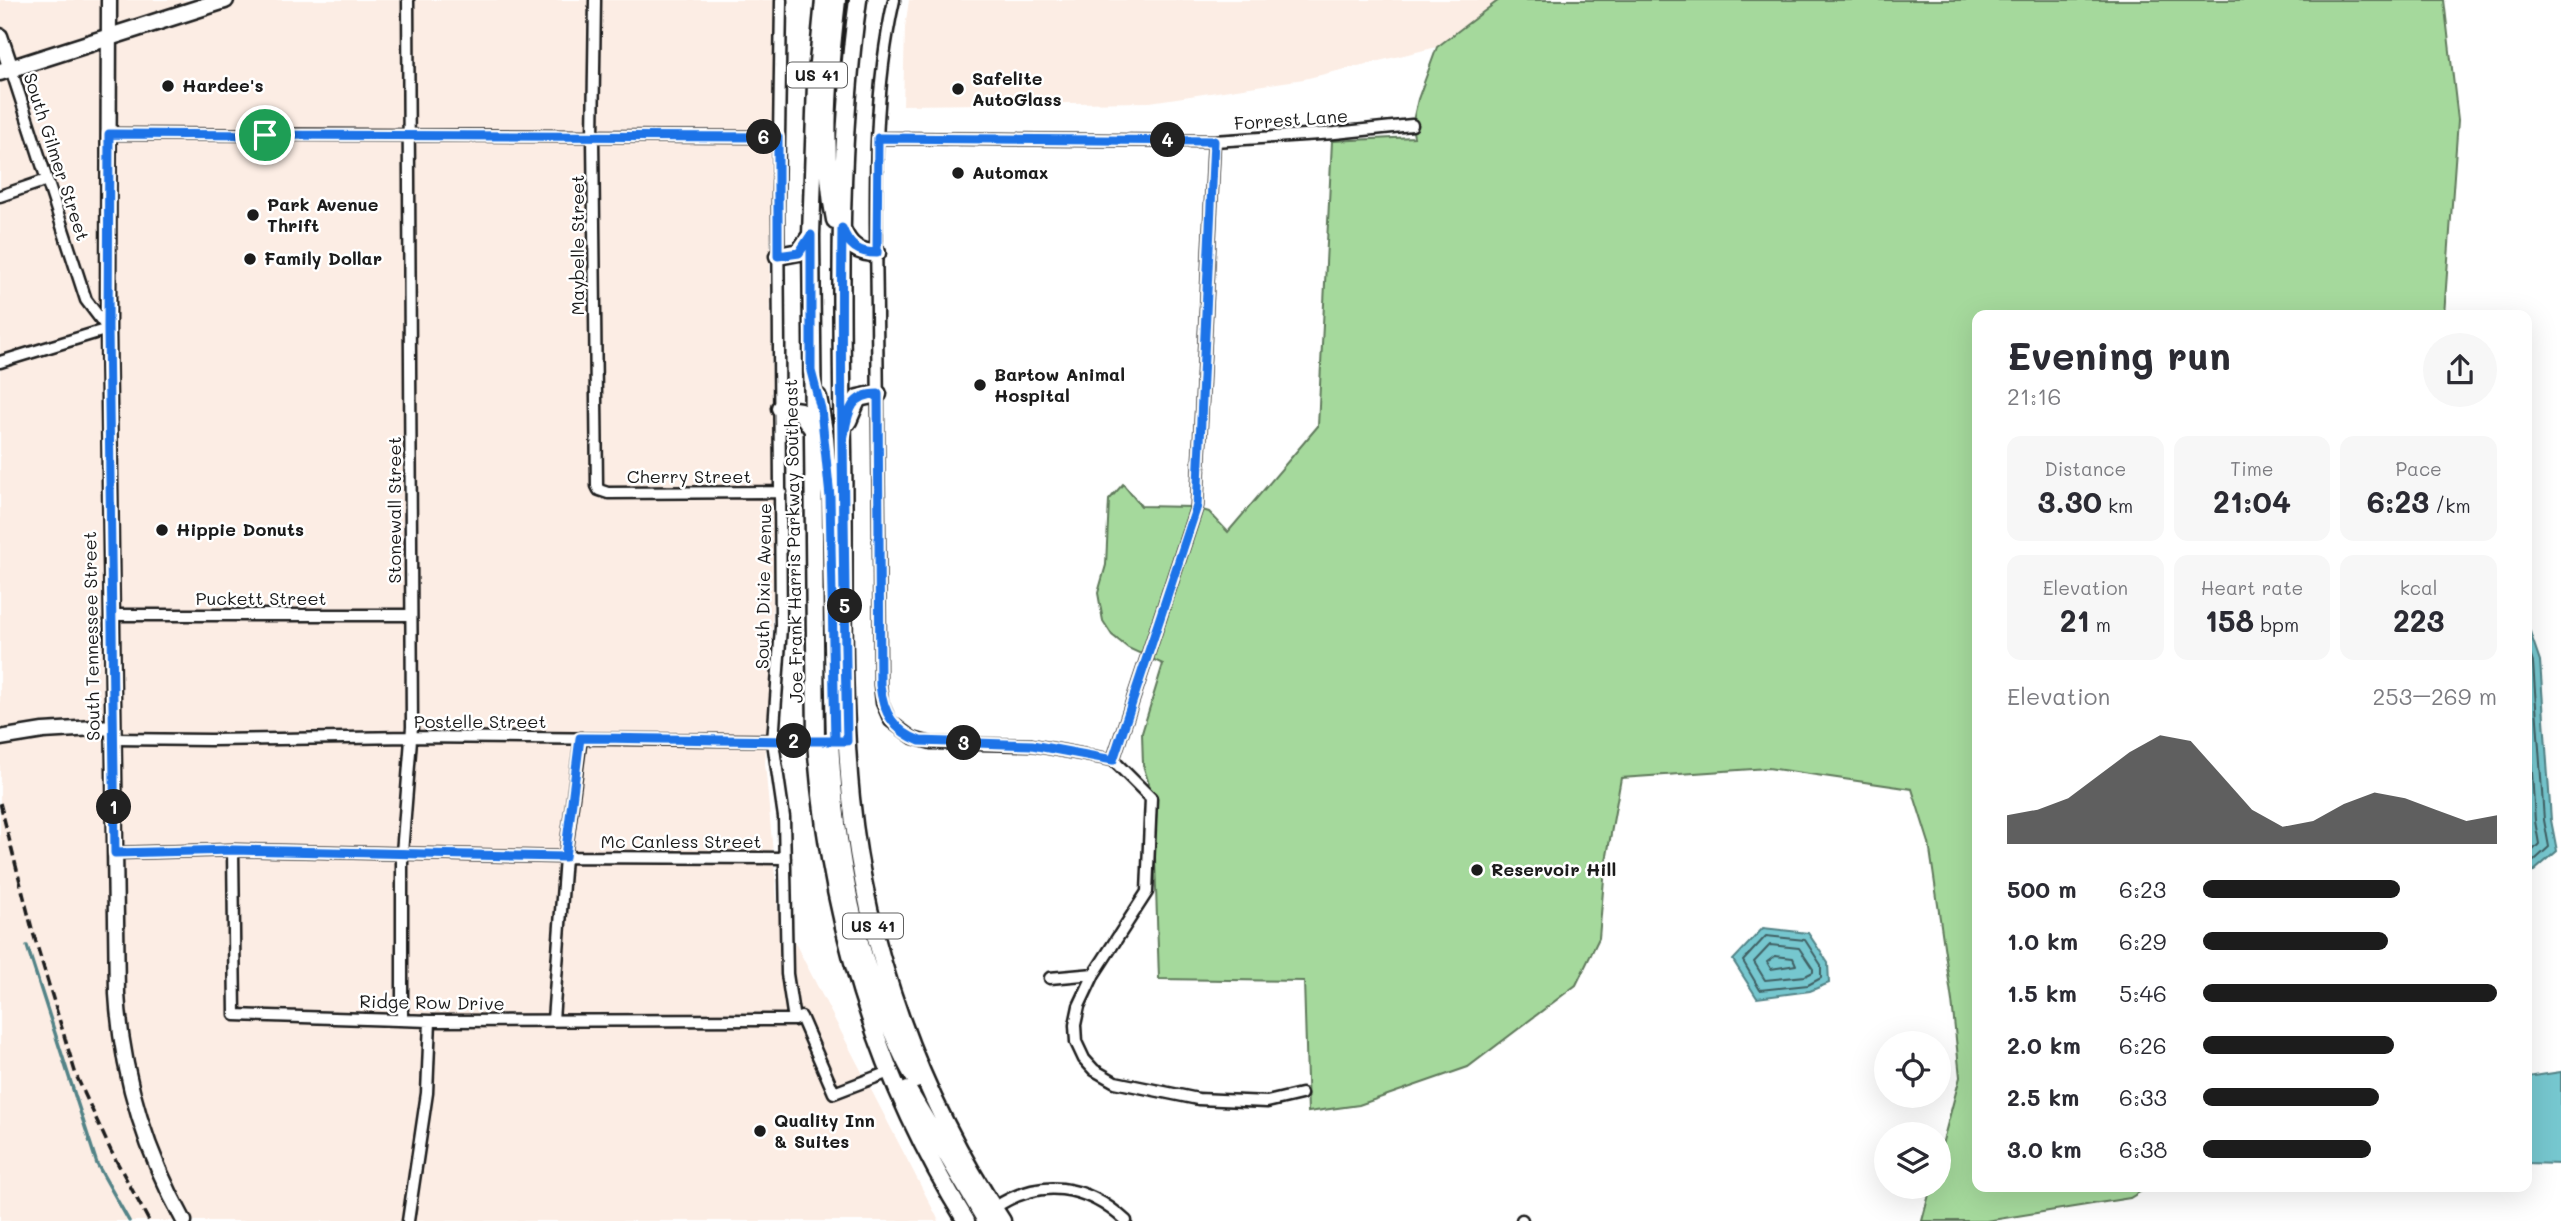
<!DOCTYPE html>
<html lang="en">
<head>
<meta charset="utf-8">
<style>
  :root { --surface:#fff; --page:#f7f7f7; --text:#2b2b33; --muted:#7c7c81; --accent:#1c1c1c }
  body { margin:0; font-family:Mali,sans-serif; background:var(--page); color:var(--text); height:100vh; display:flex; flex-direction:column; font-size:26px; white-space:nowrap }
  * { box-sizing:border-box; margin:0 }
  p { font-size:23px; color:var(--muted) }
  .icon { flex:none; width:38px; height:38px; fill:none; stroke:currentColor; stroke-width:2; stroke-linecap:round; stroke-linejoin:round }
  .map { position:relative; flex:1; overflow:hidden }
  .panel { position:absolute; left:1972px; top:310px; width:560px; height:882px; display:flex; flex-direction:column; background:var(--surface); border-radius:14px; box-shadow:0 7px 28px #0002 }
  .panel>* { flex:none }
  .tools { position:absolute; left:1874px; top:1031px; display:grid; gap:14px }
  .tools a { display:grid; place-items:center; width:77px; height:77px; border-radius:50%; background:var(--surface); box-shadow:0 7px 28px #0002; font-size:35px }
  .pin { position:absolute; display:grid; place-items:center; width:60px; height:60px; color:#fff; margin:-30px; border:4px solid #fff; border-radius:50%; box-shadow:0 2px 7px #0007 }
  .km { position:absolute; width:35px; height:35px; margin:-18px; border-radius:50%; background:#222; color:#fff; font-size:19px; line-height:35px; text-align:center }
  .round { display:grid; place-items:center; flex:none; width:74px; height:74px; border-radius:37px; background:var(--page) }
  .headline { display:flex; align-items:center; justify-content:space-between; height:119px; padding:0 35px }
  h1 { font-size:38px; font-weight:800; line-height:52px }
  .metrics { display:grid; grid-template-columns:repeat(3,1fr); gap:10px; height:119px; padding:7px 35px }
  .metrics div { display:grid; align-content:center; border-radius:14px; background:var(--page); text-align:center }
  .metrics b { font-size:30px; font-weight:800 }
  .metrics small { font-size:19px; font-weight:400 }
  .metrics p { font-size:19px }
  .chart { height:196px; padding:14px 35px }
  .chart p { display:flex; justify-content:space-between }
  .chart svg { width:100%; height:126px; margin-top:7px; fill:var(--accent); opacity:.7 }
  ul { padding:0 35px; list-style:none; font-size:23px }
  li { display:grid; grid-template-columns:112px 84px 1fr; align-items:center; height:52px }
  li i { height:18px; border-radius:9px; background:var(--accent) }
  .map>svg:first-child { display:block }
</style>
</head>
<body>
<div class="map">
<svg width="2561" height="1221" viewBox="0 0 2561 1221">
  <rect width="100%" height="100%" fill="#fff"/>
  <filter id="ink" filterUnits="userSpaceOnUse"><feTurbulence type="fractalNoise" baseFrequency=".0143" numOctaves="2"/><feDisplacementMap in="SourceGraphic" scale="14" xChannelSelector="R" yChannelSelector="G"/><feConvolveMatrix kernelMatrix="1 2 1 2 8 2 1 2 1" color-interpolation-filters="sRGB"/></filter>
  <g filter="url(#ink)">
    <path fill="#fcede4" d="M0,0H774L770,262L774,567L770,690L765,763L778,910L939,1221H0Z
      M909,0H1499L1437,47L1304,79L1150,102L903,105L905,28Z"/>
    <path fill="#a5d99c" stroke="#607a5c" stroke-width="2" d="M1499,0H2444L2458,120L2444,315H1978V1186L2148,1187L2130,1198L1986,1221H1922L1931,1187L1939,1186V1156L1960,1077L1952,1001L1929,843L1912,789L1768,768L1621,778L1605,867L1599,938L1576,985L1468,1067L1359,1105L1308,1112L1304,981L1159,979L1153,797L1143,765L1142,733L1163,664L1128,648L1112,635L1103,621L1098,593L1106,565L1109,500L1123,484L1141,506L1192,507L1209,512L1228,532L1318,426L1332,141L1414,137L1412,125L1418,99L1437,47Z"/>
    <path fill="#76c7cf" stroke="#528387" stroke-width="2" d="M2527,623L2540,661L2551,820L2557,851L2527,877Z
      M1763,928L1808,933L1828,963L1829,983L1810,991L1757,998L1733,960Z
      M2561,1072V1164L2527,1163V1077Z"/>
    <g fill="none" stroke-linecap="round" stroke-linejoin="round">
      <path stroke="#406064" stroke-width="2" d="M2527,644L2533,663L2544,820L2549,847L2527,867
        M2527,691L2535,821L2539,844L2527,856
        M1766,936L1805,940L1821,965V978L1808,985L1760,990L1743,961Z
        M1770,945L1799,948L1813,969V972L1805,976L1765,980L1754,962Z
        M1775,956L1793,958L1796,965L1771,969L1767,962Z"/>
      <path stroke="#528387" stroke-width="3.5" d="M27,946L97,1164L129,1221"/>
      <defs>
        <path id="street" d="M595,0L593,137L597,486L599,490L608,493L781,492
          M781,0L778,207L781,627L773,742L784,817L787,974L794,1020L801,1017L834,1093L889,1072
          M894,0C871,101 876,210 877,313C879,437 879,561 880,685L882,703L890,721L913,738L931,743L1032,745L1113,760L1151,798L1147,892L1094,974L1050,978
          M109,134L778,137
          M878,138L1214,141L1335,133L1412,125
          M0,196L47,180
          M0,362L108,329L86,300L11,69
          M111,615H411
          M112,739L211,740L411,737L819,741
          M1113,760L1197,506L1214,141
          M233,850L235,1015L430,1021L794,1020
          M115,853L233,850L565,857L785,858
          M1094,974L1079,1006L1075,1025L1076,1042L1084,1059L1094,1070L1115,1082L1198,1099L1267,1102L1301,1094
          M402,1020V853L412,727L408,0
          M553,1020L565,857L581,738
          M994,1208C1040,1177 1086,1184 1126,1221
          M408,1221L427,1093L430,1021
          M1522,1221V1220"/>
        <path id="secondary" d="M109,0L108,329L117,994C122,1076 144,1149 184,1221
          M0,36L11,69
          M0,738L43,731L112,727"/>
        <path id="primary" d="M824,0L816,83L811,235L816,741C828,913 875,1075 966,1221
          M858,0C837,150 841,301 843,452C845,566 840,686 851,798C866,948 919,1096 1002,1221
          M0,72L225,0
          M835,220C821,151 829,70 837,0
          M842,229C849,246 858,253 877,253
          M778,256L799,252L811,235
          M818,397L825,437L830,497L835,741
          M780,408L800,411L811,427
          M848,421L858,398L878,394
          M830,741C835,838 850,937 890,1027C898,1045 905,1064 916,1080
          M908,1090L986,1221"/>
      </defs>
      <use href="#street" stroke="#1c1c1c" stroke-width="15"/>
      <use href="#secondary" stroke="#1c1c1c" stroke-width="19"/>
      <use href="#primary" stroke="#1c1c1c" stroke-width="21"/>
      <use href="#street" stroke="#fff" stroke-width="10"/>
      <use href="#secondary" stroke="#fff" stroke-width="14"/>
      <use href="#primary" stroke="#fff" stroke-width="16"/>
      <path stroke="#1c1c1c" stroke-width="3.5" stroke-dasharray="10 5" stroke-linecap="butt" d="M0,803L32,929L76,1075L111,1151L149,1221"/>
    </g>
  </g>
  <g fill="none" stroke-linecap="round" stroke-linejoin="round" filter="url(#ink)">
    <defs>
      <path id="route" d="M265,135L109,134L108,329L115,853L233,850L565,857L580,738C669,738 758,742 847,741L843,440C848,416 848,394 878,394L880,685C883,713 894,731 920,741L1032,745L1113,760L1197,506L1214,141L878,138L877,253C858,253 849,246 842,228C840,399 843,570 847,741H835L830,497L821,409L811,371V235L799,253L778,256V137L265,135"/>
    </defs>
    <use href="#route" stroke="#fff" stroke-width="14"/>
    <use href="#route" stroke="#1a73e8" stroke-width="9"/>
  </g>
  <g fill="#1c1c1c" stroke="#fff" stroke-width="2.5">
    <circle cx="168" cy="86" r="7"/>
    <circle cx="958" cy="89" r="7"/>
    <circle cx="958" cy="173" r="7"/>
    <circle cx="253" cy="215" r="7"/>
    <circle cx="250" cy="259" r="7"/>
    <circle cx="980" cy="385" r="7"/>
    <circle cx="162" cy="530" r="7"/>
    <circle cx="1477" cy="870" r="7"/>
    <circle cx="760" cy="1131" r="7"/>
  </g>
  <g text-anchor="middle" stroke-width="5" stroke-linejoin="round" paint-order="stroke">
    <g fill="#fff" stroke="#606060" stroke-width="2">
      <rect x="787" y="62.5" width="60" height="25" rx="5"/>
      <rect x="843" y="913.5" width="60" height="25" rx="5"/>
    </g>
    <g font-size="16" font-weight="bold" fill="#1c1c1c">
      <text x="817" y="81">US 41</text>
      <text x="873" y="932">US 41</text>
    </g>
    <g font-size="18" font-weight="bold" fill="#1c1c1c" stroke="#fff" text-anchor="start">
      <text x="972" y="85">Safelite<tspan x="972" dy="21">AutoGlass</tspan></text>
      <text x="182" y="92">Hardee's</text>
      <text x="972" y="179">Automax</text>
      <text x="267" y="211">Park Avenue<tspan x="267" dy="21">Thrift</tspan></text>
      <text x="264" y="265">Family Dollar</text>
      <text x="994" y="381">Bartow Animal<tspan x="994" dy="21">Hospital</tspan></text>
      <text x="176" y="536">Hippie Donuts</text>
      <text x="1491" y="876">Reservoir Hill</text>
      <text x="774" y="1127">Quality Inn<tspan x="774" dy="21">&amp; Suites</tspan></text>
    </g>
    <g font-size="18" fill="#1c1c1c" stroke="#fff">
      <text transform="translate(1291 120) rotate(-4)" y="6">Forrest Lane</text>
      <text transform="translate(56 157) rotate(72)" y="6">South Gilmer Street</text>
      <text transform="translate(578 245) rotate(-90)" y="6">Maybelle Street</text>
      <text x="689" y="483">Cherry Street</text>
      <text transform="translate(395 510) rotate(-90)" y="6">Stonewall Street</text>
      <text transform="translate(794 541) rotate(-91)" y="6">Joe Frank Harris Parkway Southeast</text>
      <text transform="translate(764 586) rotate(-89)" y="6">South Dixie Avenue</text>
      <text x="261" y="605">Puckett Street</text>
      <text transform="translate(92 636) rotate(-91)" y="6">South Tennessee Street</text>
      <text x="480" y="728">Postelle Street</text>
      <text x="681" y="848">Mc Canless Street</text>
      <text transform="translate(432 1003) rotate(1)" y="6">Ridge Row Drive</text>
    </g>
  </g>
</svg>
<div class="tools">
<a><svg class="icon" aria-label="locate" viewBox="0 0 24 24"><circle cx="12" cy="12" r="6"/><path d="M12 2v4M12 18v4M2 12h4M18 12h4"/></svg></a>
<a><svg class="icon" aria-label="layers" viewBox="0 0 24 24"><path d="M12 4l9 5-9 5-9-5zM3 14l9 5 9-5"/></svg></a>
</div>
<div class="pin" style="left:265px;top:135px;background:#1e9e55"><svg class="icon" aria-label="arrive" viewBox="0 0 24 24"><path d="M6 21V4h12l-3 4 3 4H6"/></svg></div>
<b class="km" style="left:114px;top:807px">1</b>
<b class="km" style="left:794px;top:741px">2</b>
<b class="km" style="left:964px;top:743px">3</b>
<b class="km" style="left:1168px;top:140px">4</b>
<b class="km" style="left:845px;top:606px">5</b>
<b class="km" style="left:764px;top:137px">6</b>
<section class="panel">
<div class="headline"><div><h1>Evening run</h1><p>21:16</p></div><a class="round"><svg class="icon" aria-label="share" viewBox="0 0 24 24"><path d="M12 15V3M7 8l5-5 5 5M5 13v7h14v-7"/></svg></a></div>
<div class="metrics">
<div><p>Distance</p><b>3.30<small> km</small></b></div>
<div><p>Time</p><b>21:04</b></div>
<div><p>Pace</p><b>6:23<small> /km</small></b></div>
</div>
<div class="metrics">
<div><p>Elevation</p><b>21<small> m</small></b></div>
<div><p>Heart rate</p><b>158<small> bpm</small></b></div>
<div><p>kcal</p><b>223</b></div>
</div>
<div class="chart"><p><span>Elevation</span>253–269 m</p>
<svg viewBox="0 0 160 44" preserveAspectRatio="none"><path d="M0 44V34L10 32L20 28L30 20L40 12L50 6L60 8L70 20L80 32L90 38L100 36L110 30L120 26L130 28L140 32L150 36L160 34V44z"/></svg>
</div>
<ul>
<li><b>500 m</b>6:23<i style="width:67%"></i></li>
<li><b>1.0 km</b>6:29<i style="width:63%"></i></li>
<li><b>1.5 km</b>5:46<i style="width:100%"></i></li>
<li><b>2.0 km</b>6:26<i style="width:65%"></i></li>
<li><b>2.5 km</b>6:33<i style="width:60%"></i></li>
<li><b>3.0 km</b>6:38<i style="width:57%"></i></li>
</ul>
</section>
</div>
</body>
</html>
